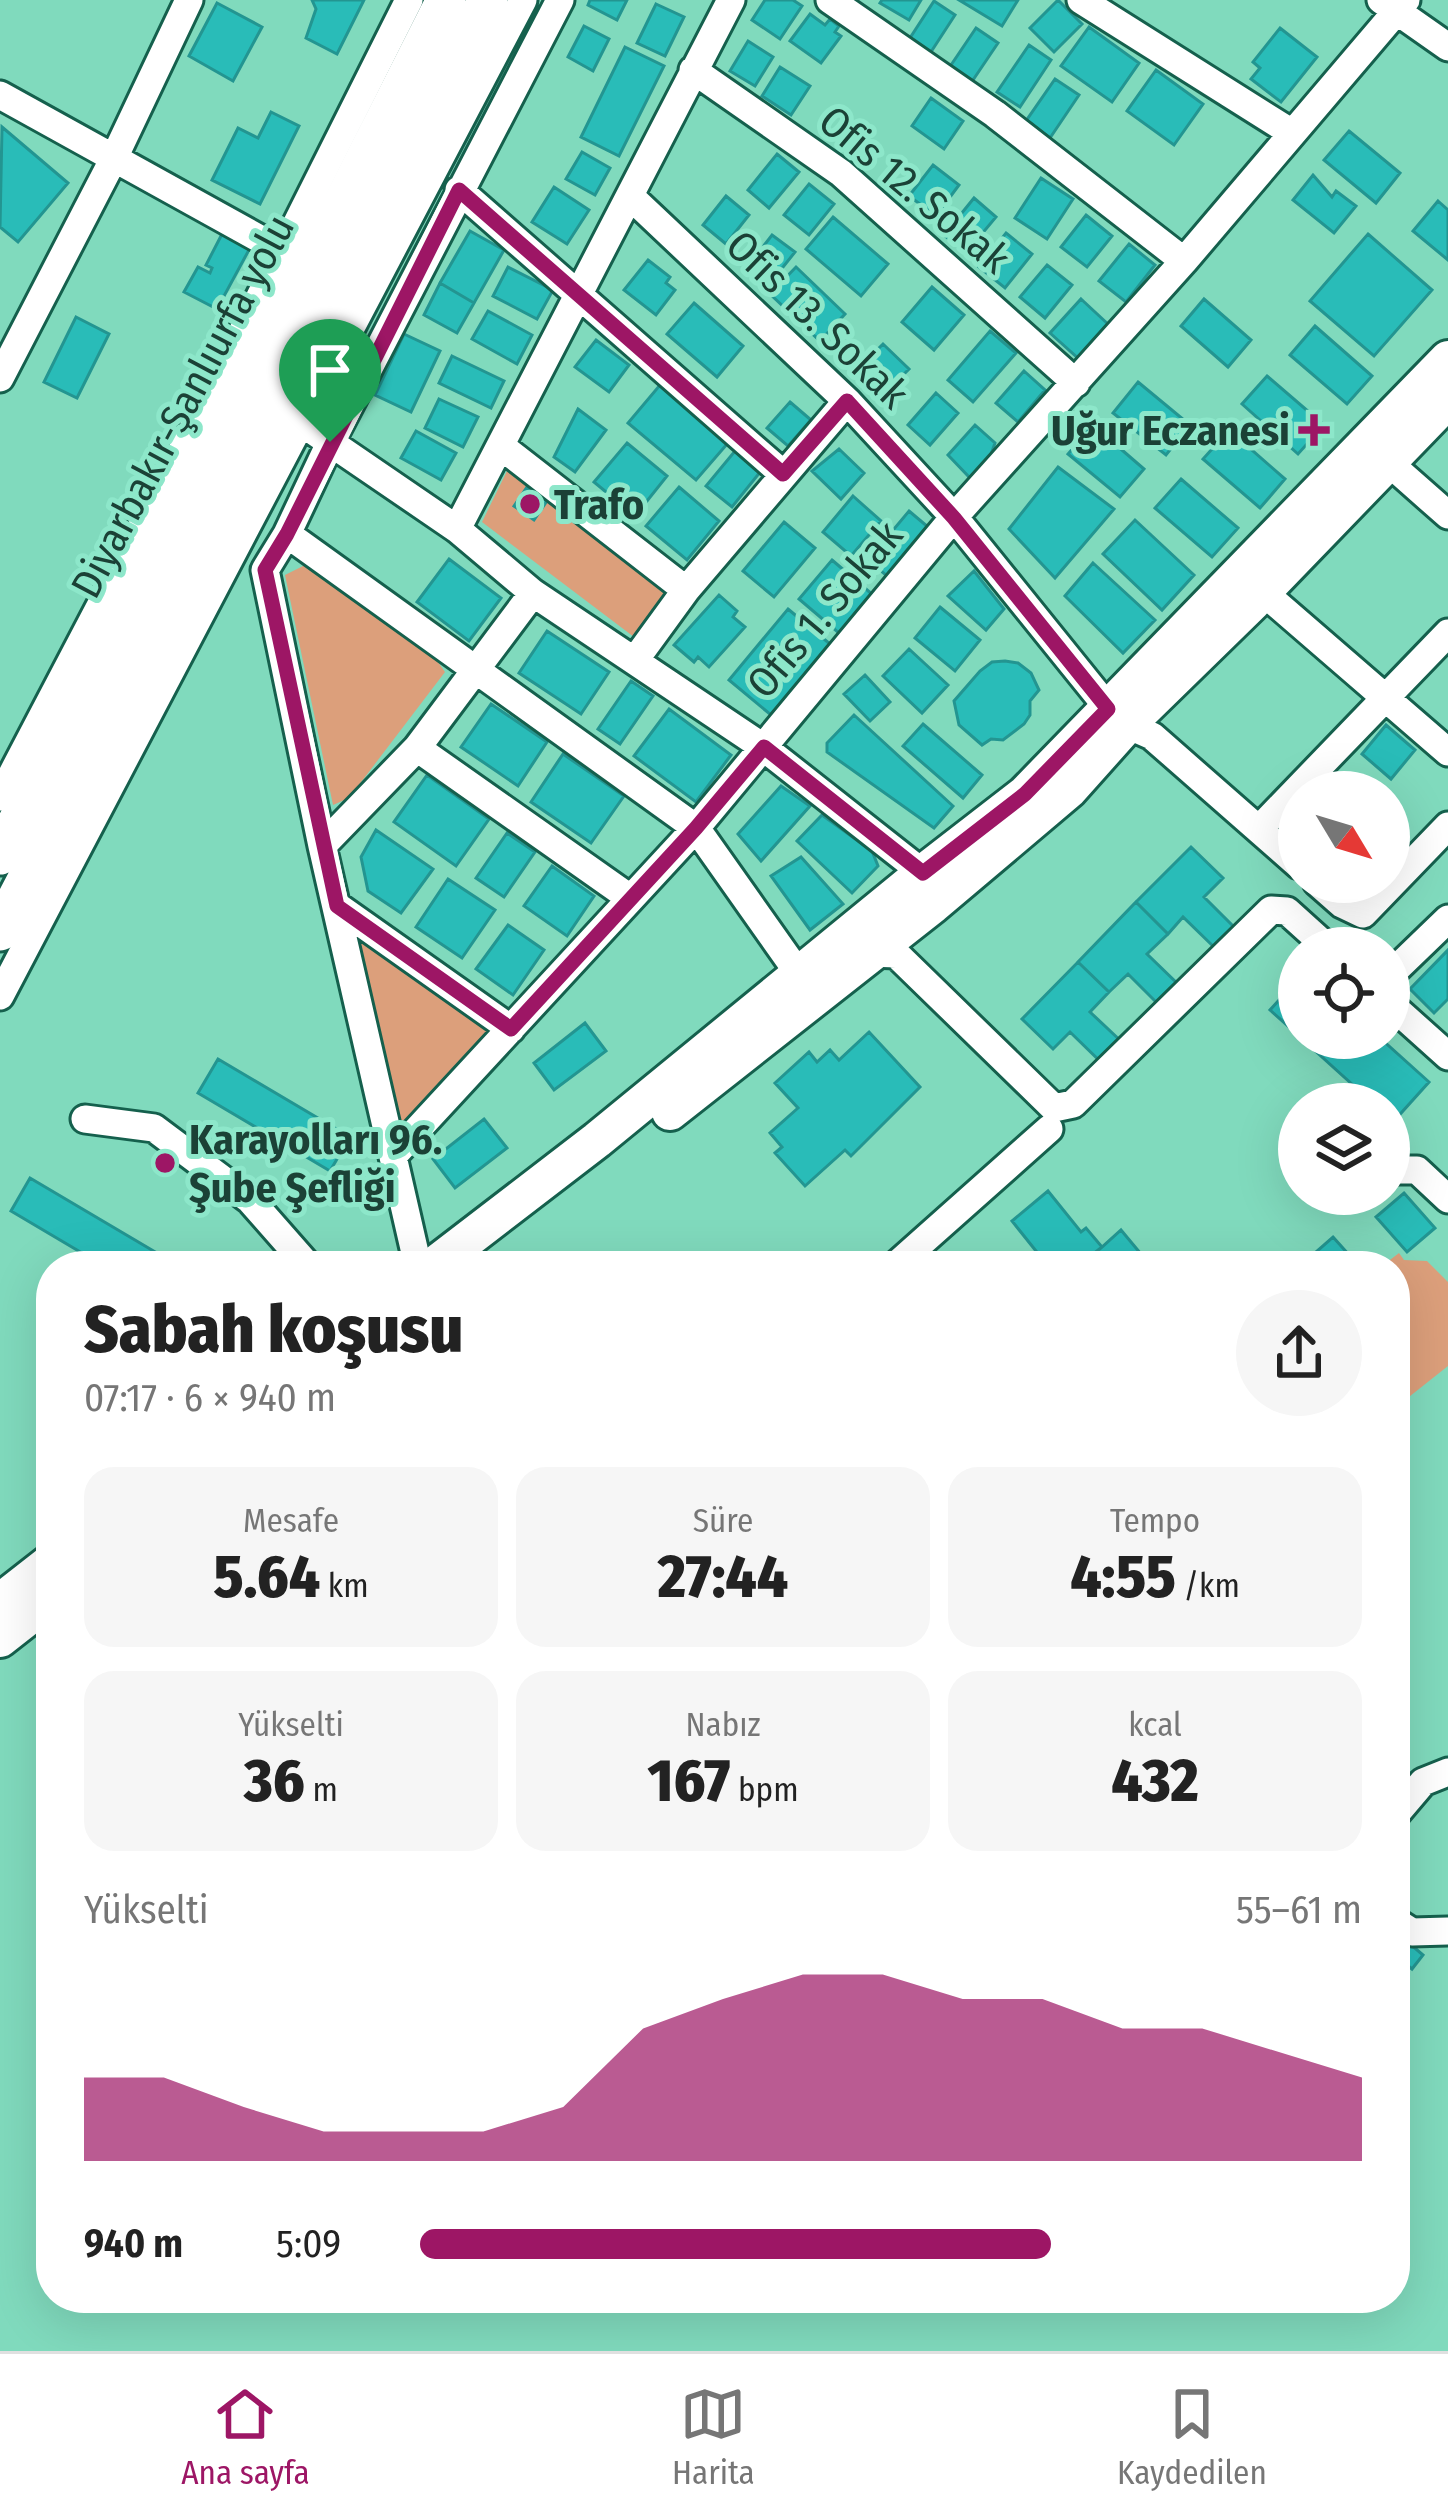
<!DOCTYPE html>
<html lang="tr">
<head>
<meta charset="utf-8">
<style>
  :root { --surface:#fff; --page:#f6f6f6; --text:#222; --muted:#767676; --line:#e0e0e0; --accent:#9d1665 }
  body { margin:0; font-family:"Fira Sans Condensed",sans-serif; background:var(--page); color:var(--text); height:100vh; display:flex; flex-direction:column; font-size:45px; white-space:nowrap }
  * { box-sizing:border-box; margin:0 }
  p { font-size:39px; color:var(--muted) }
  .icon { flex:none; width:66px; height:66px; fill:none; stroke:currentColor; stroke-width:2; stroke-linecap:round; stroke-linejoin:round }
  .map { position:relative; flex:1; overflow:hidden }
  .sheet { position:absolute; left:36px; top:1251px; width:1374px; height:1062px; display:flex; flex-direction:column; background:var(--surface); border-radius:48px; box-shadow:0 12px 48px #0002 }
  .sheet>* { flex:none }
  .needle { width:78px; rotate:128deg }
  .fabs { position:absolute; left:1278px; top:771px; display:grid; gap:24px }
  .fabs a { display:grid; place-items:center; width:132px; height:132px; border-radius:50%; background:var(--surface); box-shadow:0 12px 48px #0002; font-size:60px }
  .pin { position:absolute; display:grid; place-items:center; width:102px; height:102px; color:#fff; margin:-123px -51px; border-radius:50% 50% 50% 0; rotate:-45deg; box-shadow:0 0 12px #0007 }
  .pin .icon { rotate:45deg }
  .round { display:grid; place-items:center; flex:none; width:126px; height:126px; border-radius:63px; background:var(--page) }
  .head { display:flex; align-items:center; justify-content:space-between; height:204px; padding:0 48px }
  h1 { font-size:66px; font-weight:800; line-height:90px }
  .metrics { display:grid; grid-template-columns:repeat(3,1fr); gap:18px; height:204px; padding:12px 48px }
  .metrics div { display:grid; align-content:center; border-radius:30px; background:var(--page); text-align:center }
  .metrics b { font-size:60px; font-weight:800 }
  .metrics small { font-size:33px; font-weight:400 }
  .metrics p { font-size:33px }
  .chart { height:336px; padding:24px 48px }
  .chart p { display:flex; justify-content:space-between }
  .chart svg { width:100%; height:216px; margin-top:12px; fill:var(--accent); opacity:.7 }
  ul { padding:0 48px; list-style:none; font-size:39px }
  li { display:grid; grid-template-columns:192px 144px 1fr; align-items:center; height:90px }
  li i { height:30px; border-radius:15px; background:var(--accent) }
  .tabs { display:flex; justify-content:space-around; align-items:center; height:168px; border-top:3px solid var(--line); background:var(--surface); font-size:33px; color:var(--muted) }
  .tabs a { display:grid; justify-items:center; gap:6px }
  .tabs .current { color:var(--accent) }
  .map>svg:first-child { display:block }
</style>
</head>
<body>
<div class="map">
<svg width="1448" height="2351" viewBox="0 0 1448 2351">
  <rect width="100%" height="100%" fill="#80dabd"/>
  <path fill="#dc9f7b" d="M507,471L671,593L634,637L482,522Z
    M309,563L431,652L445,672L349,798L333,805L285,575Z
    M363,940L489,1032L400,1128L350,942Z
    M1399,1253L1404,1260L1427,1261L1448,1282V1366L1395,1408V1266H1382Z"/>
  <path fill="#29bcb8" stroke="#239591" stroke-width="3" d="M312,0H364L337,54L306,38L316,9Z
    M590,0H627L617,20L588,5Z
    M765,0H793L802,6L780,39L752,20Z
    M882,0H921L909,20L880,3Z
    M959,0H1018L1002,26Z
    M1058,0L1082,24L1054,52L1030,28Z
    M934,1L955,15L929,55L908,41Z
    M217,3L262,27L233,81L189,56Z
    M656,4L684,17L665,56L637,43Z
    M810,14L825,25L830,19L839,26L835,32L841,36L821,63L790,41Z
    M584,26L609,39L593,71L568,57Z
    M1089,27L1139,63L1112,102L1061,66Z
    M976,28L998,43L971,83L949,68Z
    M1280,28L1317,57L1281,102L1251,79L1260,68L1253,62Z
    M748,41L773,57L755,86L730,71Z
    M1029,45L1051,60L1020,107L997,92Z
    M625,47L664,66L619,156L581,137Z
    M780,67L810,86L791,115L762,96Z
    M1156,70L1203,104L1174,145L1127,111Z
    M1055,79L1079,95L1050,138L1026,121Z
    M931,98L963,121L944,149L912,126Z
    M271,112L299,126L260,204L212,180L238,128L258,138Z
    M2,127L68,183L18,242L0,227Z
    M1349,131L1400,173L1376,203L1324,160Z
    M582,152L610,168L595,195L566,179Z
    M777,154L799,172L769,208L748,190Z
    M933,165L959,185L936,216L909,196Z
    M1313,175L1332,197L1336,191L1356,206L1334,233L1293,200Z
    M1041,178L1073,199L1047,239L1015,218Z
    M809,184L834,204L809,235L784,215Z
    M554,187L589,210L567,244L532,222Z
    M726,196L749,215L726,244L703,225Z
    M974,198L996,217L966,253L944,235Z
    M1438,201L1448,210V260L1413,231Z
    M1086,215L1112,236L1087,267L1061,247Z
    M833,217L888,264L861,296L806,249Z
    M470,231L504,250L474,303L440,283Z
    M1006,233L1032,254L1005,288L979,267Z
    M222,234L250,248L217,309L184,292L198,267L210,273L212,268L206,265Z
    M1368,234L1432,290L1374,356L1310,301Z
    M772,235L795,252L768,286L746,269Z
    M1129,244L1155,265L1126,302L1099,281Z
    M648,260L670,277L666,283L675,290L656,315L624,290Z
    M1047,265L1072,285L1045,318L1020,297Z
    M508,267L553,290L537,319L493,296Z
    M796,267L845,314L820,341L770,294Z
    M440,283L474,303L457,333L424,315Z
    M932,287L964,315L934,350L902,322Z
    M1081,299L1109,325L1079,359L1050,333Z
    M1204,299L1251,340L1228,367L1181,326Z
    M694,303L743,346L717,377L667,334Z
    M488,311L532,335L517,364L472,339Z
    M76,317L109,334L77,398L44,382Z
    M1315,326L1372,376L1347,404L1290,355Z
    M990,331L1016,353L973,402L948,380Z
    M404,334L440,351L411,412L375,395Z
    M596,340L629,365L609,392L575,367Z
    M883,344L909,369L884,394L858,369Z
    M452,356L504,381L491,408L439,383Z
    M1024,371L1045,390L1018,422L996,403Z
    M1267,376L1324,425L1298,454L1242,404Z
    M1138,382L1190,425L1166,455L1113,413Z
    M660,385L728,443L696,480L628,423Z
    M936,393L958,413L930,445L908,425Z
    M439,399L478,417L463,447L425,428Z
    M790,402L811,420L788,446L767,428Z
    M578,409L606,430L575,472L554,457Z
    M975,425L995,443L989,460L971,479L948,455Z
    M1093,425L1144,469L1120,497L1068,454Z
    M1229,430L1285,479L1260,508L1203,459Z
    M416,431L456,453L441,480L401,458Z
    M627,443L667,476L635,516L594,482Z
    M839,449L864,473L841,499L812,471Z
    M735,451L761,471L732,507L706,486Z
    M1058,467L1114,509L1055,578L1009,529Z
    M1181,479L1238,528L1212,557L1155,508Z
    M527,487L547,501L534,520L514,506Z
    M679,487L719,521L687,560L646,526Z
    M853,496L881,521L851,556L823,532Z
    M909,511L928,527L887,576L868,560Z
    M1135,520L1194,575L1162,610L1103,554Z
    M784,522L815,548L774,597L743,571Z
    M449,559L501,598L469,641L417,602Z
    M832,560L873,595L840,634L799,599Z
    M1093,563L1155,620L1123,653L1065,596Z
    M974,571L1004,609L986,630L948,596Z
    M719,595L737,611L733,617L745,627L709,667L698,657L694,662L674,645Z
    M940,607L980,640L955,671L915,638Z
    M788,609L830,644L771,715L729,680Z
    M547,631L609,672L581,714L519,673Z
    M909,649L948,685L922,713L883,676Z
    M1005,661L1018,663L1031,673L1039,690L1030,701V715L1024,724L1003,740L991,739L982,745L959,725L954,701L980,671L992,662Z
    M865,675L890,702L870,721L844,694Z
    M631,681L653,696L620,744L598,729Z
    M491,704L547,742L518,786L461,747Z
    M669,709L731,755L696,802L634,756Z
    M854,715L953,806L934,828L827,752V743Z
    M923,724L982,775L963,798L903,746Z
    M1386,725L1415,750L1391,779L1362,754Z
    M563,754L624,796L591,843L531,802Z
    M427,775L489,819L456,866L394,822Z
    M781,786L810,806L761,861L738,834Z
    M822,815L872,851L878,866L852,893L797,841Z
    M376,830L433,869L401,913L368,891L361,857Z
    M507,833L535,852L504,897L476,878Z
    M1191,847L1223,878L1204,897L1237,930L1217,950L1183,917L1168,934L1136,902Z
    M801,857L843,904L810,930L771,876Z
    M552,866L594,896L567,936L524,906Z
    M448,879L495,910L462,958L416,927Z
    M1136,902L1168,934L1147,954L1180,986L1160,1006L1128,974L1109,992L1078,962Z
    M508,925L544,950L513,995L476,969Z
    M1448,950V999L1434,1013L1410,989Z
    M1078,962L1109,992L1090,1012L1124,1044L1104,1065L1070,1032L1053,1049L1022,1019Z
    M1299,978V1036L1270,1010Z
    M585,1023L606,1051L554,1090L534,1063Z
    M869,1032L920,1087L851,1156L845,1150L805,1186L775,1153L782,1147L770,1133L798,1108L775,1083L809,1052L817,1062L830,1050L839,1060Z
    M1301,1038H1380L1429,1082L1393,1122L1389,1118V1104H1374Z
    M218,1059L350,1137L330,1171L198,1093Z
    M484,1119L507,1148L455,1188L433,1159Z
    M30,1178L162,1256L156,1266H104L11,1211Z
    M1048,1191L1081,1232L1086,1228L1102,1247L1078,1266H1048L1012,1221Z
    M1404,1193L1435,1228L1407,1252L1376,1217Z
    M1121,1230L1151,1266H1079L1102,1247Z
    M1333,1237L1359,1266H1300Z
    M1395,1931L1423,1955L1412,1969L1395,1955Z"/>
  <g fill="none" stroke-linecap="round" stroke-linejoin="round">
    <defs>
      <path id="minor" d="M830,0L995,114L1184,261
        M1081,0L1292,133
        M1381,0L1448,47
        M693,70L841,173L1076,383
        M0,95L280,250
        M459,190L783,474
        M631,197L847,401L954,517L1109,709L1127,725L1152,736L1299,865
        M0,378L114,158L189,0
        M315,432L457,529L533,593L763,747L923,873
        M502,447L686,590
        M1388,462L1448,515
        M457,529L731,0
        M287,534L696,828L799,974
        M1263,592L1448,752
        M635,660L686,590L847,401
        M417,748L630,898
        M0,797L204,408L409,0
        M1259,829L1448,633
        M322,846L417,748L533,593
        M1317,882L1342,904L1363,914L1448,826
        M337,906L511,1029
        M871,953L896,954L1054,1108L1073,1104L1271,910L1287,911L1328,948
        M1392,973L1448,919
        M0,996L523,0
        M1389,1003L1448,1056
        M85,1119L154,1128L250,1200L308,1266
        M393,1156L696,828L954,517L1184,261L1406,0
        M1389,1170H1417L1448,1199
        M418,1266L322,846L265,570L287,534L330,443L560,0
        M895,1266L1049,1129
        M1395,1815L1423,1782L1448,1772
        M1395,1921L1412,1932L1448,1931"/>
      <path id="major" d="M670,1112L933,905L1069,790L1127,725L1253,602L1448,400
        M433,1266L597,1140L923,873L1025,794L1448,359
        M0,1602L51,1562
        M0,1639L51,1599"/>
      <path id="highway" d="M0,855L313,262L446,0
        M0,931L488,0"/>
    </defs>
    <use href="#minor" stroke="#15604d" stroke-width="33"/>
    <use href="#major" stroke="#15604d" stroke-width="42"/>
    <use href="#highway" stroke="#15604d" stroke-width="45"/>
    <use href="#minor" stroke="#fff" stroke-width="27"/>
    <use href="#major" stroke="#fff" stroke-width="36"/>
    <use href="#highway" stroke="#fff" stroke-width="39"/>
  </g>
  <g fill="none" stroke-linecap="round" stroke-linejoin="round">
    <defs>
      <path id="route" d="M459,190L783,474L847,401L954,518L1108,709L1025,794L923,873L764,747L696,828L511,1029L337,906L265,570L287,534Z"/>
    </defs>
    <use href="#route" stroke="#fff" stroke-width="24"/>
    <use href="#route" stroke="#9d1665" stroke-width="15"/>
  </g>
  <g fill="#9d1665" stroke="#8de7ca" stroke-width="4.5">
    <path d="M1308 412h12v12h12v12h-12v12h-12v-12h-12v-12h12z"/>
    <circle cx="530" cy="504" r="12"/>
    <circle cx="165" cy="1163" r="12"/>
  </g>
  <g text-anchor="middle" stroke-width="10" stroke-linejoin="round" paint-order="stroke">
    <g font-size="42" fill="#1b4136" stroke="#8de7ca">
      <text transform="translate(915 189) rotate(40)" y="15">Ofis 12. Sokak</text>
      <text transform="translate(818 319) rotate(44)" y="15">Ofis 13. Sokak</text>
      <text transform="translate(182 406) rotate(-62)" y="15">Diyarbakır-Şanlıurfa yolu</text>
      <text transform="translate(824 609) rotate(-50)" y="15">Ofis 1. Sokak</text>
    </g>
    <g font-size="42" font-weight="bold" fill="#1b4136" stroke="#8de7ca" text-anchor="start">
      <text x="1290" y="445" text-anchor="end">Uğur Eczanesi</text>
      <text x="554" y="519">Trafo</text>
      <text x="189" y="1154">Karayolları 96.<tspan x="189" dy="48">Şube Şefliği</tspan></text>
    </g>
  </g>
</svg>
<div class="fabs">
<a><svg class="needle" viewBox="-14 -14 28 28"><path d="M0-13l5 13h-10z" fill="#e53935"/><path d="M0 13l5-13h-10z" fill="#767676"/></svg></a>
<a><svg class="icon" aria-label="locate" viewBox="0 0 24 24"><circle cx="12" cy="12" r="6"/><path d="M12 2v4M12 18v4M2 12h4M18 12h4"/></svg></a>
<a><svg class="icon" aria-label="layers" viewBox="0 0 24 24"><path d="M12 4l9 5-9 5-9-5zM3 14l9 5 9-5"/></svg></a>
</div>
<div class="pin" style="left:330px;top:442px;background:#1e9e55"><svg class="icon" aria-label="arrive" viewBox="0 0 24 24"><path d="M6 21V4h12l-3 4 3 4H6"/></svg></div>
<section class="sheet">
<div class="head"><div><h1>Sabah koşusu</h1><p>07:17 · 6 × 940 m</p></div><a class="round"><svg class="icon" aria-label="share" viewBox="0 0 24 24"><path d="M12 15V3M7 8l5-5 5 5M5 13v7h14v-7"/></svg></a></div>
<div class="metrics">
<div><p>Mesafe</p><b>5.64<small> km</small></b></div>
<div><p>Süre</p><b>27:44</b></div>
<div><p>Tempo</p><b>4:55<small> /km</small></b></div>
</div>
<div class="metrics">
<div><p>Yükselti</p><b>36<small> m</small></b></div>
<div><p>Nabız</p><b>167<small> bpm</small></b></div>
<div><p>kcal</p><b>432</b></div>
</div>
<div class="chart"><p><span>Yükselti</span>55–61 m</p>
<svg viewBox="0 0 160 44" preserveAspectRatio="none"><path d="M0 44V27L10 27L20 33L30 38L40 38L50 38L60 33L70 17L80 11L90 6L100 6L110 11L120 11L130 17L140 17L150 22L160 27V44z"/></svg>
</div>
<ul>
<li><b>940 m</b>5:09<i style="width:67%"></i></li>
</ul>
</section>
</div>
<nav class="tabs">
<a class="current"><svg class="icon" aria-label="home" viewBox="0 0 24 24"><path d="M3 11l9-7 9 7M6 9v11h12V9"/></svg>Ana sayfa</a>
<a><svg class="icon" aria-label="map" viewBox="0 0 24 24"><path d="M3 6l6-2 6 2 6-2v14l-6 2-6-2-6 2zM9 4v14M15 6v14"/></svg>Harita</a>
<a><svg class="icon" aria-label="saved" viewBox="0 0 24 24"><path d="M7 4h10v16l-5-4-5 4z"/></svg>Kaydedilen</a>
</nav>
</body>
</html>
